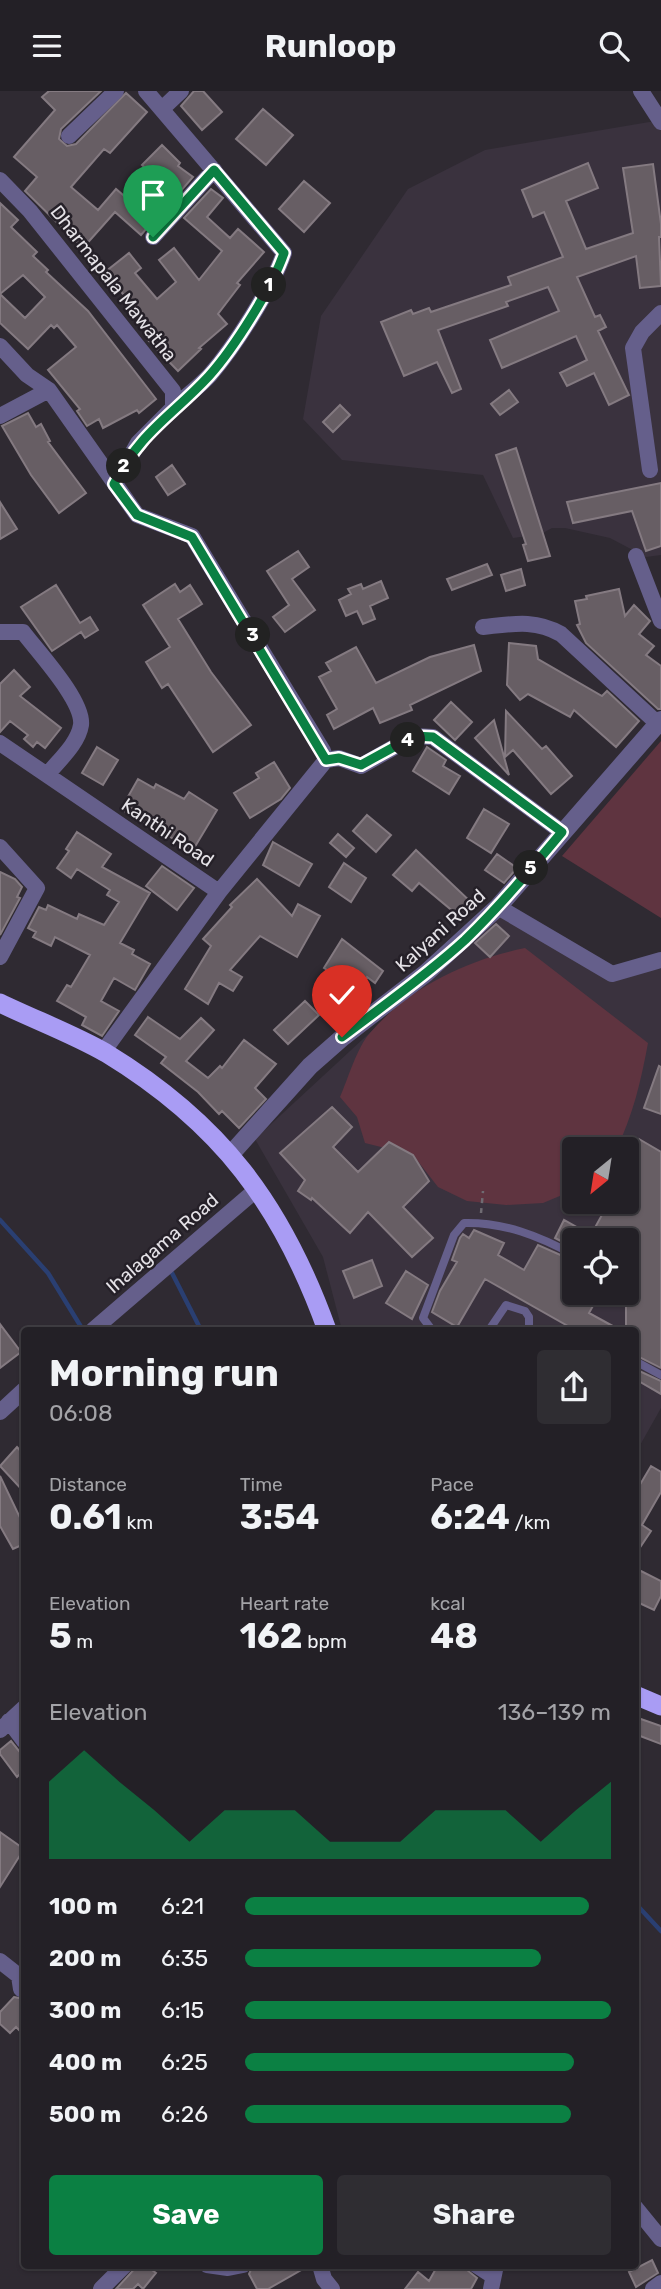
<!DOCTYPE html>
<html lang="en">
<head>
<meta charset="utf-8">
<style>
  :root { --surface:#232026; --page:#2f2d32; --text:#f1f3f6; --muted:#a3a3a7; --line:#403e43; --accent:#0b8043 }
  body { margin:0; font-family:Rubik,sans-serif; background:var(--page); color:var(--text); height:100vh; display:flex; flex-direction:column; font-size:26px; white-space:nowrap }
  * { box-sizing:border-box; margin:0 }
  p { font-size:23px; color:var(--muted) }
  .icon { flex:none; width:38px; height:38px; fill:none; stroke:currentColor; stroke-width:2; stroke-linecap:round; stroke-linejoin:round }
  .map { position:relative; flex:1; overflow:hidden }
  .drawer { position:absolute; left:21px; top:1236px; width:618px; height:942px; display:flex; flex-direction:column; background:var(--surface); border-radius:7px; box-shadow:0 2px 5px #0004,0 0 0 2px var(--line) }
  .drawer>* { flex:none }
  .needle { width:46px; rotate:210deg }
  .fabs { position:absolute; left:562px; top:1046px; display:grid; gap:14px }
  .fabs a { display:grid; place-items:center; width:77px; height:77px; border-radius:7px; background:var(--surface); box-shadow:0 2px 5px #0004,0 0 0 2px var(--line); font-size:35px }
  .pin { position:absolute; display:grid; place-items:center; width:60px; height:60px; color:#fff; margin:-72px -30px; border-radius:50% 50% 50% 0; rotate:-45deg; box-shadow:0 0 7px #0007 }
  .pin .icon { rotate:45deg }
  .km { position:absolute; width:35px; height:35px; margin:-18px; border-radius:50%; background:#222; color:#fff; font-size:19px; line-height:35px; text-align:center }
  .round { display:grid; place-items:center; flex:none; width:74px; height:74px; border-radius:7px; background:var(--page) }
  .summary { display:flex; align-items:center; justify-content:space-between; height:119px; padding:0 28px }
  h1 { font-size:38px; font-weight:700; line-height:52px }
  .metrics { display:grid; grid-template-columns:repeat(3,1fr); gap:10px; height:119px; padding:7px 28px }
  .metrics div { display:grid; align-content:center }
  .metrics b { font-size:35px; font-weight:700 }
  .metrics small { font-size:19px; font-weight:400 }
  .metrics p { font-size:19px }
  .chart { height:196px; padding:14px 28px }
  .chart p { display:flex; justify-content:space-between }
  .chart svg { width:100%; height:126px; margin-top:7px; fill:var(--accent); opacity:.7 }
  .action { display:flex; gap:14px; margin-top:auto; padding:14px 28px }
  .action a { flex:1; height:80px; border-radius:7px; background:var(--accent); color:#fff; font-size:28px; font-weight:700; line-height:80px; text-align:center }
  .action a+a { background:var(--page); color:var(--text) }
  ul { padding:0 28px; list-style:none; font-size:23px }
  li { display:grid; grid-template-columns:112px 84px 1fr; align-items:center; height:52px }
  li i { height:18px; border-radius:9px; background:var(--accent) }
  header { display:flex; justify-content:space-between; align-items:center; height:91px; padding:0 28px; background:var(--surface); font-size:32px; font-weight:700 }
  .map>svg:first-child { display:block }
</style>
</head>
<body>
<header><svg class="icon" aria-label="menu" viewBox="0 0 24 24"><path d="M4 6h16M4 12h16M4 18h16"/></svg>Runloop<svg class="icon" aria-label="search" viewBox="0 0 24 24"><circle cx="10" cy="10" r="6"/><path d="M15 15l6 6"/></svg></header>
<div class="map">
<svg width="661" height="2198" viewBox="0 0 661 2198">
  <rect width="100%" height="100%" fill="#2f2a32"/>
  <path fill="#3a323e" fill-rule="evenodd" d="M661,29V464L646,466L610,447L565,437H552L541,443L513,447L483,384L342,369L303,328L321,225L408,98L485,59Z
    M498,823L600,882L661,878V1317L635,1363V1239H342L323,1166L255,1048ZM574,1059H626V1111H574ZM574,1150H626V1202H574Z"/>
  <path fill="#5f3440" d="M661,650V827L562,765Z
    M525,857L648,952C641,990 633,1024 616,1059H574V1099L543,1112L506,1114L467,1110L438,1096L413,1064L365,1052L357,1026L340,1006C348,988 357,956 370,942C409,896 467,869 525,857Z"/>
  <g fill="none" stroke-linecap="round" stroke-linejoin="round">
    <path stroke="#2a3f72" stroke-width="4.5" d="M0,1129L48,1182L83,1239
      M172,1182L201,1239
      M635,1812L661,1840"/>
  </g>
  <path fill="#675e64" stroke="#847a81" stroke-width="2" fill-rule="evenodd" d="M49,0H101L61,38L59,48L67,55L76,53L126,2L147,21L110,62L104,58L71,96L98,119L116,98L129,109L133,104L147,116L143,121L153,130L141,144L115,121L83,157L25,100L37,86L14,66L55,19L42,6Z
    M194,0H203L222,21L202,39L181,15Z
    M263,18L293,44L266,74L236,48Z
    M162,54L180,72L178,75L193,86L174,108L163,100L165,96L142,74Z
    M588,72L598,97L566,110L586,158L633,142L623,77L653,73L661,133V146H659L661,195L640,197L636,165L577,186L595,226L600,224L606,236L598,240L629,304L609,314L594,282L567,295L560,282L587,269L576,245L502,277L490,249L559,220L548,196L506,211L508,215L438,239L461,298L452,302L437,271L404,285L381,231L411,219L413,223L429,217L431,221L511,194L508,186L563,166L544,121L533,126L522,99Z
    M304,90L330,112L304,141L279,118Z
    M211,98L223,107L207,126L230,147L238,138L264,161L237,192L240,194L218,223L227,233L199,257L201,258L178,280L148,249L156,241L117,196L112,200L100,185L129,162L141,177L135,182L157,208L176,191L159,169L174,157L199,189L222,160L184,127Z
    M0,112L18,129L11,136L37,161L33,165L48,179L46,181L88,220L156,308L139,322L137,319L103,337L99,328L87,335L77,320L80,318L48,279L76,256L57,234L54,237L51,234L28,258L0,232ZM23,184L45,206L25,227L0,203Z
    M509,299L518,311L500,324L491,313Z
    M340,314L350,324L333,341L323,331Z
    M28,322L36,336L41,333L50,350L48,351L86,402L59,422L31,384L2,335Z
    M516,357L550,465L528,470L523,454L526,453L496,364Z
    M172,374L185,393L168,404L156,386Z
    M661,392V455L646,460L632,420L573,432L567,411Z
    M0,411L17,438L0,448Z
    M298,460L309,476L292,488L315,519L285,541L273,526L289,514L267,480Z
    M487,473L492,484L452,499L447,488Z
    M521,478L525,494L506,500L501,484Z
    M381,490L388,507L370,515L375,528L363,533L357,520L346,525L339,509L351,503L348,498L361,493L363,498Z
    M175,493L180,501L190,494L202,513L178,528L211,581L251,634L213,661L168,593L162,597L146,571L170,556L143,514Z
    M56,494L80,532L90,526L98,539L85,547L81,541L52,560L21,516Z
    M619,498L625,525L634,514L650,530L639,543L654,555L646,564L661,575V618H658L586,552L577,534L580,533L575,510L587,508L586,505Z
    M509,552L536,555L538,568L602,605L607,600L639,630L616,656L574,619L570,626L528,603L520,609L507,594Z
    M474,554L481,580L410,614L412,619L380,632L373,617L334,638L327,624L337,618L319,586L331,580L326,572L356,556L376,592L430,566Z
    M14,579L30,596L20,605L61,637L45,657L37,651L33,656L24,648L28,644L10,630L0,641V593Z
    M451,611L472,631L455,649L434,629Z
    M506,620L542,658L546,655L572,685L551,703L513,659L505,666Z
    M494,629L509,684L475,647Z
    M97,656L118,669L103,694L82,682Z
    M427,656L446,669L443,675L460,685L449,703L413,680Z
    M274,671L290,697L281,708L250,727L234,702L259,687L256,682Z
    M138,688L154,697L156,693L184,708L189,701L217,719L193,759L121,718Z
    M484,718L509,733L491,762L467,747Z
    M367,724L391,744L376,761L353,740Z
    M77,741L111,763L102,776L150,802L120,852L134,859L132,863L150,873L135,899L114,887L101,910L119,920L102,945L82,934L86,926L57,910L67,894L71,896L90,864L55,846L51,855L33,846L36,841L28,837L39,816L46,819L48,814L77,828L79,823L104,834L119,811L107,804L110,799L77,778L71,787L57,777L69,760L66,758Z
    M338,743L354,757L346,766L330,752Z
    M273,751L312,773L299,795L263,774Z
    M416,759L473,813L461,827L419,792L412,800L393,784Z
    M497,763L517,777L504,792L485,779Z
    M344,772L366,787L351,811L329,796Z
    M162,775L194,797L177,819L146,795Z
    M0,781L15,788L22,796L17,806L20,807L0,844Z
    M257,788L292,825L298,813L320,825L297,866L260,845L230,879L242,886L233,900L219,892L208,913L185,898L211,855L203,848L232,816L230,814Z
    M496,833L509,845L490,866L475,852Z
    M342,848L383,880L375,892L367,886L359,899L324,877Z
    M305,910L319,924L288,953L274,939Z
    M148,926L180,948L201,927L214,939L186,970L208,987L220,975L222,977L244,949L276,973L255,997L266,1008L239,1037L222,1020L219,1023L198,1001L161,972L166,966L135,944Z
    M659,975L661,976V1023L644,1017Z
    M332,1016L352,1036L333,1056L358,1081L389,1051L413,1064L429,1090L403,1116L433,1147L412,1166L368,1121L350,1142L312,1107L311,1109L298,1100L305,1089L280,1062Z
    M639,1048L661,1061V1277L635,1264V1239H626V1215L612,1202H626V1150H574V1157L555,1147L564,1129L591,1144L609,1111H626V1069Z
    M474,1139L504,1152L498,1164L524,1179L538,1154L574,1170V1202H600L589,1222L620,1239H575L485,1188L457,1236L432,1221L440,1200L457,1171L452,1169L460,1147L463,1143L469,1147Z
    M372,1169L382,1195L354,1207L343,1180Z
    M406,1180L428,1194L412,1228L386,1212Z
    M0,1233L21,1261L0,1277Z
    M635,1278L661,1290V1303L635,1288Z
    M17,1356L24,1364V1401L0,1375Z
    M651,1375L661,1381V1401L642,1434L651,1440L635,1464V1402Z
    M0,1385L24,1435V1453L13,1458L0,1435Z
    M635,1477L661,1490V1505L654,1519L635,1510Z
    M638,1627L661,1635V1653L635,1643Z
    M11,1650L24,1666V1679L17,1686L0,1663V1659Z
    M0,1741L24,1758L0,1796Z
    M14,1906L24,1908V1944L16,1936L10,1942L0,1933V1921Z
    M652,2169L658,2182L636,2196L629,2181Z
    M138,2174H145L156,2182L143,2198L138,2193L133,2198H116Z
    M253,2174H310L268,2198H257L249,2183Z
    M438,2174H465L467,2179L477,2187L471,2198H405L418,2181L429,2190Z"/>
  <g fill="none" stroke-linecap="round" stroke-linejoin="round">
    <path stroke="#6f6b72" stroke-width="2.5" stroke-dasharray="5 5" stroke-linecap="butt" d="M481,1122L483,1100"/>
    <path stroke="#655f8b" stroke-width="8" d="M432,1239L423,1227L454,1144L464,1132C504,1131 539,1145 574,1164
      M489,1239L506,1214L525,1220L529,1226V1239
      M635,1270L661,1284"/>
    <path stroke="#655f8b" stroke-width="16" d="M146,0L284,162C272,197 235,255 210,284C199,296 185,306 173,317
      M641,0L661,31
      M162,18L181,0
      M69,45L116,0
      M0,89L30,120L173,300V317L138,352L115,393
      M153,146L214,79
      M0,255L27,284L49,299L137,424L192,445L323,660L326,669L219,801
      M0,325L49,299
      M650,379L633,257L642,241L661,222
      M636,465L661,530
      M483,536C512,533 535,528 561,543L658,633
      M0,541H23C38,561 84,610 81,634C78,653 58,670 47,684
      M0,652L219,801L103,961
      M326,669L339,667L361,675L414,645L433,646L562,741
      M0,756L37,797L0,866
      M498,816L612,883L661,869
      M93,1239L257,1098
      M0,1321L24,1299
      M9,1630L24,1650
      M0,1639L24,1617
      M0,1870L19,1885L21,1898
      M635,2116L661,2148
      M207,2174L228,2177L243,2174
      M320,2174L324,2188L332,2198
      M476,2174L493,2185
      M101,2198L125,2174
      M491,2198L496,2174
      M653,2198L661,2192"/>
    <path stroke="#655f8b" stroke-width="18" d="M231,1063L310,975L343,946L426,882L498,816L661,629"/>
    <path stroke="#a99cf4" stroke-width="19" d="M0,912C35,929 73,943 106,962C221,1032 282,1114 327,1239
      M635,1604L661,1615"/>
  </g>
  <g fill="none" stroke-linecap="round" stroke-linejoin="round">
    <defs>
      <path id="route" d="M153,146L214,79L284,162C272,197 234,257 209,285C172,325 140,341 114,393L137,424L192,446L326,669L339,667L361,674L414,645L433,646L562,741C531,778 500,815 465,849C427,884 384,914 342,946"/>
    </defs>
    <use href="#route" stroke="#fff" stroke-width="14"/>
    <use href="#route" stroke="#0b8043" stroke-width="9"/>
  </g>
  <g text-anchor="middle" stroke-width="5" stroke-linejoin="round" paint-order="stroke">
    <g font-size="19" fill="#e5e2e7" stroke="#252028">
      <text transform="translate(114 192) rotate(52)" y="7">Dharmapala Mawatha</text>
      <text transform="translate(168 741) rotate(34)" y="7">Kanthi Road</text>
      <text transform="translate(440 839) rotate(-42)" y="7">Kalyani Road</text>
      <text transform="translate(162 1152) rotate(-41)" y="7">Ihalagama Road</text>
    </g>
  </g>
</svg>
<div class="fabs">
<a><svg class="needle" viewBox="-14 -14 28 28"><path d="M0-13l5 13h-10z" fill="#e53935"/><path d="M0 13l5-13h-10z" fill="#a3a3a7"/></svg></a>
<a><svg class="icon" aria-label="locate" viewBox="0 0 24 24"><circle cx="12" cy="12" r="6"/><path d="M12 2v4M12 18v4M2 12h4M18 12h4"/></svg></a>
</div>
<div class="pin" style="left:153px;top:146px;background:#1e9e55"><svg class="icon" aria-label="arrive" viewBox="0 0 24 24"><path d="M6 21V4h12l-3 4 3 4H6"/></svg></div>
<div class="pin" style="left:342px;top:946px;background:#d93025"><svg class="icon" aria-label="check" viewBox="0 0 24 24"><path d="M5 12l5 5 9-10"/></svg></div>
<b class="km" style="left:269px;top:194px">1</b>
<b class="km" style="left:124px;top:375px">2</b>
<b class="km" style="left:253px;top:544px">3</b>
<b class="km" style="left:408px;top:649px">4</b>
<b class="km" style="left:531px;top:777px">5</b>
<section class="drawer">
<div class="summary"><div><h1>Morning run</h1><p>06:08</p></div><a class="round"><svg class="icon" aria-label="share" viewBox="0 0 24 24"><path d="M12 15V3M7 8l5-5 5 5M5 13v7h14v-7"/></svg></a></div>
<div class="metrics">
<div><p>Distance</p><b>0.61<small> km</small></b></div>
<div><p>Time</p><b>3:54</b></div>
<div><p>Pace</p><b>6:24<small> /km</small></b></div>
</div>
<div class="metrics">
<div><p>Elevation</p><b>5<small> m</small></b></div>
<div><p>Heart rate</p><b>162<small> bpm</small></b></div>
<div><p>kcal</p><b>48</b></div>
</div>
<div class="chart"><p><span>Elevation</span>136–139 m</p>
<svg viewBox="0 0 160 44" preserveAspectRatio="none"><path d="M0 44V17L10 6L20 17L30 27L40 38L50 27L60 27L70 27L80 38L90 38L100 38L110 27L120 27L130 27L140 38L150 27L160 17V44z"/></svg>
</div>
<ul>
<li><b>100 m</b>6:21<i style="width:94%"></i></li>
<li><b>200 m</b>6:35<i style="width:81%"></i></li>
<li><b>300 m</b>6:15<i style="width:100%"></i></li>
<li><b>400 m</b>6:25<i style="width:90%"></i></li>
<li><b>500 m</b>6:26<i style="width:89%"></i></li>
</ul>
<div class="action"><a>Save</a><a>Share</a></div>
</section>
</div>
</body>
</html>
